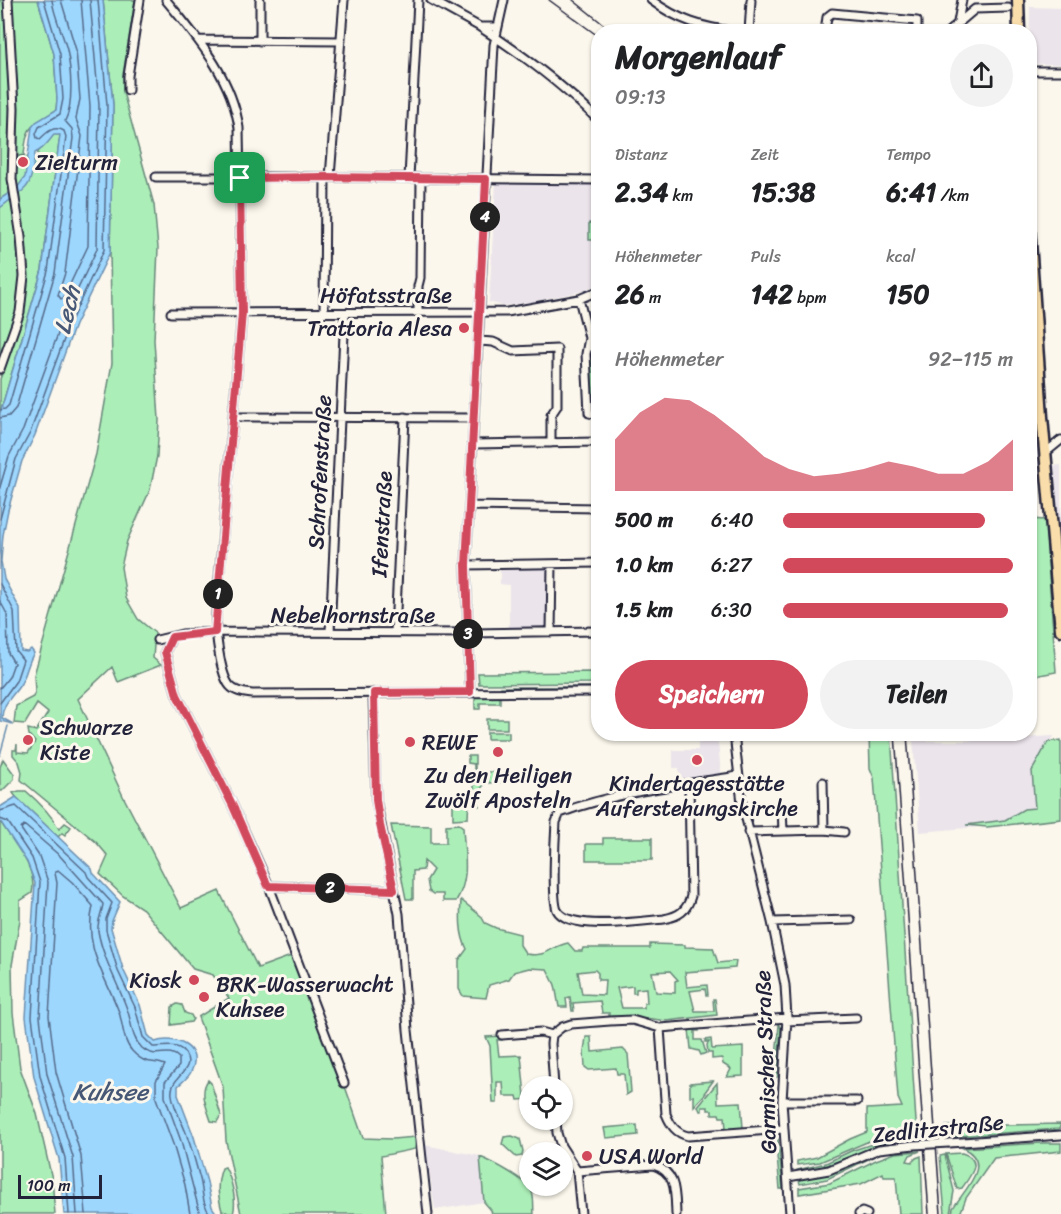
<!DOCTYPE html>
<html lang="de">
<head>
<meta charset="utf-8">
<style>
  :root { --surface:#fff; --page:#f2f2f2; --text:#202124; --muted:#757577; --accent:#d1495b }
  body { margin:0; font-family:Sriracha,sans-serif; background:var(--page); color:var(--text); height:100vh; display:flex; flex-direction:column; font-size:22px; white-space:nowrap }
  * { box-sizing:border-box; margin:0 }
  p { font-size:20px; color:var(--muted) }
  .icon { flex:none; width:33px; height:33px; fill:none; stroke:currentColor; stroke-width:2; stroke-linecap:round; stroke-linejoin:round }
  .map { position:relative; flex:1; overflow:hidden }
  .drawer { position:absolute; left:591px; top:24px; width:446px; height:717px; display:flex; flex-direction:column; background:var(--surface); border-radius:24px; box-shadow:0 2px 4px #0004 }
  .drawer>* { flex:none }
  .buttons { position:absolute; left:519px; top:1076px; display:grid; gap:12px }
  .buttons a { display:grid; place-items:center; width:54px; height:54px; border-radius:50%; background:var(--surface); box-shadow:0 2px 4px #0004; font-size:30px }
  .scale { position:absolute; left:18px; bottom:15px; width:84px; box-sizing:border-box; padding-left:6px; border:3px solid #22223b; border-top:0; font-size:16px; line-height:21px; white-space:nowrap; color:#22223b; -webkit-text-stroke:4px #fbf7ec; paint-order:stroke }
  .pin { position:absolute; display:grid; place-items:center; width:51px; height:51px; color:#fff; margin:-26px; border-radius:12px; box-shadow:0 3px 9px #0006 }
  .km { position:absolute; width:30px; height:30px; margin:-15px; border-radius:50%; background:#222; color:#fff; font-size:16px; line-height:30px; text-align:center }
  .round { display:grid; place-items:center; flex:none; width:63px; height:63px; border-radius:32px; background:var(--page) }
  .summary { display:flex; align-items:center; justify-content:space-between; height:102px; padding:0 24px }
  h1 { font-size:33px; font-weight:700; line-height:45px }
  .metrics { display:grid; grid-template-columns:repeat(3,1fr); gap:9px; height:102px; padding:6px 24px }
  .metrics div { display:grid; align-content:center }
  .metrics b { font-size:26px; font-weight:700 }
  .metrics small { font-size:16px; font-weight:400 }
  .metrics p { font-size:16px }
  .chart { height:168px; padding:12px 24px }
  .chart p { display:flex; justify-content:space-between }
  .chart svg { width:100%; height:108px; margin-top:6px; fill:var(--accent); opacity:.7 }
  .button { display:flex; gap:12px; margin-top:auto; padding:12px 24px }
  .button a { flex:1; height:69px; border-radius:36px; background:var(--accent); color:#fff; font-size:24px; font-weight:700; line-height:69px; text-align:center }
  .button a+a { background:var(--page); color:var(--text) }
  ul { padding:0 24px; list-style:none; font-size:20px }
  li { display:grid; grid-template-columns:96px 72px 1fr; align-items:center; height:45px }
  li i { height:15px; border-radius:8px; background:var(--accent) }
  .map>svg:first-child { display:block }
</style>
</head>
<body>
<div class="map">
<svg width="1061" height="1214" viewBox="0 0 1061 1214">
  <rect width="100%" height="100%" fill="#fbf7ec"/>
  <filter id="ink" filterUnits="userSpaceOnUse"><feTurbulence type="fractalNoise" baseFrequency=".0167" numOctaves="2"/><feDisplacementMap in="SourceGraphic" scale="12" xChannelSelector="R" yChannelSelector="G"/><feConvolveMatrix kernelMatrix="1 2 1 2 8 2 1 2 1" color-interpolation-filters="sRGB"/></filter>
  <g filter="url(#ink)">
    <path fill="#ebe4eb" d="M1030,7L1061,8V64H1032L1029,61Z
      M496,182L598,184V284L583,291L531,302L503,306L489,302Z
      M1037,430L1040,471H1029V431Z
      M1061,465V572L1051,466Z
      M548,567L549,628H509V585L500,584V569Z
      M1054,736L1035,775L1037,822L920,832L913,741H961Z
      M698,742H718L721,774L679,780V768H673V750H698Z
      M425,1145L480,1156L484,1202L435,1210Z"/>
    <path fill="#aceeb8" stroke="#67887a" stroke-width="1.5" fill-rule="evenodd" d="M0,0H3L5,5L10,53L12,156L17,155V107L10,0H38L54,54L57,99L56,110C30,128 27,123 24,155L18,156L37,157C38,146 48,142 54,134L60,135L42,270L0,413V379L15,341L0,376Z
      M103,0H135L123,75V92L154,205L158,248L154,340L159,420L157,456L150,490L127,541L121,567L126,598L138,619L155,633L153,658L161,665L118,682L112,667L78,699L123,796L181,908L219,891L258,968L291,956L340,1072L363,1138L392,1139L416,1137L415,1149L381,1156L386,1214H241L226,1141L223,1087L198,1017L229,998L213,975L193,969L143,909L123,896L100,874L108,856L96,842L21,780L22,772L19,762L13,755V750H16L17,744V752L28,753L35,742L29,735L28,729L36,731L48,713L37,704L25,724L14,723L16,706L33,697L35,692L34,675L96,454L112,363L110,252L113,105Z
      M589,223L598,224V240H589Z
      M590,352L598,364V410H594Z
      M1029,519L1045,520L1056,672L1029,677Z
      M598,672V683L479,684L478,673Z
      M501,687H598V688H501Z
      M475,697H500V703H480V709H475Z
      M487,719H507V729H487Z
      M487,732H509V739H487Z
      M869,734H891L917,1137L874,1139L820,1162L797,1165V1161L817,1157L850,1139L867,1132V1109L902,1107L898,1098L874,778L870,768Z
      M1061,740V819L987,827L966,825L1005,820L1024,809L1035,808L1032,771L1048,742Z
      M468,756H475V772H484V784L480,791L479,806H474V764L468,763Z
      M3,759L14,774V779L2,791H0V767Z
      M488,772H507L508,782L488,783Z
      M19,791H26C39,802 51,814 59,829L65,823L71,827L65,835L62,833L58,837L16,797L13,793Z
      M453,798H469L468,818L453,819Z
      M0,821C13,842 38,868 32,893L20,901V920L12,965L13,1013L20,1068L37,1114L52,1179L55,1214H0Z
      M459,824L463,827C464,854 471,877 456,901H443V894H433L429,891L427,880L433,870L424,861L423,870L413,871V899H406L391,825L431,826V843H446V825Z
      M603,838H652V860H586V844H603Z
      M461,900L481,916L485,923L496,928L520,934V945L526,954C547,958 549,947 568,943L575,951H582L583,948H650V944L685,945V947L713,948L718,963L736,961L735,968L685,972L687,987L707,985L708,995H706L705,989L690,991L695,1011H714L713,999H715L717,1015L667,1021L646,1018V1021L634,1017L609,1016V1013H602L600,1001L573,1003L574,1011H572L570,997L566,998L567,1007H559L555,985L547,969L529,968L514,972L509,979L489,985L486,998L463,996L459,989V960L467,949C459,934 460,916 461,900ZM595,970L598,973V980H605L604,995L582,994L578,972ZM670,971L678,980L675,981V993L656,992L652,972ZM633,986V993H636V989L646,988L647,1003H644V1008H622L617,988Z
      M177,1004L182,1005L185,1013L191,1015L193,1019L191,1022L171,1025L172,1007Z
      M777,1022L781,1028L777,1077H774L779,1025Z
      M698,1028L699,1031H695V1040H702L706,1053L701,1055L699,1051L691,1049L689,1029Z
      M502,1036V1040H497L499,1056L521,1055L525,1096H529V1099L518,1100L517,1096H504L503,1082H497V1103H493L490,1046L486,1037Z
      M586,1037H591L592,1052L623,1049L628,1054L631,1092L626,1095L624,1074H617L616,1068L589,1070L585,1067L584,1052Z
      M711,1039L712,1049L743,1047V1076L727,1077L731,1069L723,1064L722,1058L712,1059V1053H708L707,1045L709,1042H705V1040Z
      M208,1080L211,1083L221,1115L217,1122L211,1121C207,1108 199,1092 208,1080Z
      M713,1081L705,1092L706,1093L694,1106V1096H690V1083Z
      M717,1083L718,1103L741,1102L743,1128L726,1129L725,1117H720L719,1114H712V1110H708V1107H702V1111H700L698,1106Z
      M1061,1124L1059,1129L946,1137V1126Z
      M637,1125L638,1135L606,1138L604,1128Z
      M775,1134L778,1140L783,1189H780Z
      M512,1136L520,1139L523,1151L522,1156L516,1157L502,1144L504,1137Z
      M878,1142L900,1143C862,1147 833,1167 796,1174L797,1170L826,1163L851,1151Z
      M1042,1143H1061V1151L994,1158L966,1198L960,1214H952L953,1208C965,1189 994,1163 963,1148Z
      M885,1151L827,1179L800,1184L799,1180C830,1175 856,1159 885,1151Z
      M920,1151L910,1155L907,1161L912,1162L916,1158L921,1156L923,1214H899L896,1177H884L883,1173L861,1184L799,1194V1188L830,1183L876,1160L895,1153Z
      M962,1153C984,1160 971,1175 962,1188L957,1189L946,1154Z
      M945,1155L954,1191L950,1214H945L940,1156Z
      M480,1157C493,1162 525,1179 531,1190C535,1197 533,1207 534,1214H492L491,1210L484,1202Z
      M225,1167C232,1180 237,1201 233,1214L222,1211C218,1196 216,1184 222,1168Z"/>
    <path fill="#9ed7fe" stroke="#6c8fb0" stroke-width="1.5" d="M38,0H103L113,105L110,252L75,325L35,435L22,461L8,510L3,535L1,561L4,579L20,609L21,651L27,652L31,649L34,653C27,663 27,675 20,685C13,696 2,704 2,718L13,724L0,721V413L42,270L60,135H54C48,142 44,149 35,153C30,194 29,184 0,208V199L17,188L25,177L32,127L36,122L56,110L57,99L54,54Z
      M16,797L92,869L93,873L120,902L112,921L111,928L123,969L140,1005L148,1035L155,1042C175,1035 204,1047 191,1072C188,1078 182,1082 178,1086V1095L194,1137L207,1182L212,1207L217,1214H64L59,1159L34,1077L26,1017L35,883L27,862L0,821V807Z"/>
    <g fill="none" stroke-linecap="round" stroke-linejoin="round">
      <path stroke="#546a89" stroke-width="1.5" d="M61,0L76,50L80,99L76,119L82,136L65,273L58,295L61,299L64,297L88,246L90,106L81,0
        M0,410L5,409L9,405L48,271L66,137L64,131C54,125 47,132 40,139L37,138L36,134L39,127L60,114L63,99L60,54L44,0
        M0,418L9,416L16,408L55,273L73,138L72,129L65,121C74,104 71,69 67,50C63,33 54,17 52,0
        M0,487L9,456L23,430L63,320L97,249L99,105L90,0
        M0,519L16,459L30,433L70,323L104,250L107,105L98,0
        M0,584L14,611L16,651L23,660L16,681L0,703
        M0,601L7,614L8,653L14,663L9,677L0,688
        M0,811L16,806L86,872L88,877L112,903L106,919V930L118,971L135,1007L143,1037L153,1047C164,1048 179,1041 186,1055C195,1071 169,1077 172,1095C174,1110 184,1124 188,1139C193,1152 196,1165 200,1179C203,1190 202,1204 210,1214
        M0,819L8,822L32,858L40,882L32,1017L40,1076L65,1158L69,1214
        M77,1214L73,1157L47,1074L40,1017L48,882L39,856L21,829L24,825L60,856L103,904C102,913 97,921 98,931C103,959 118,983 127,1009C132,1022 131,1038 142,1048C157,1061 168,1046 179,1058V1066L165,1082V1097L181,1141L200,1214
        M86,1214L81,1156L56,1072L49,1016L57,883L55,873L58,870L72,882L93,906C83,947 105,975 119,1012C123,1025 123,1041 132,1051C147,1067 152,1059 165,1065L156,1081V1098L173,1144L185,1185L190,1214"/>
      <path stroke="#6c8fb0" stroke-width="1.5" d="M0,755L8,726"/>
      <defs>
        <path id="minor" d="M166,0C197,38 232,77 239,128L242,313L216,615C215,630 220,675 230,686C235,692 245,693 252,694L598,692
          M431,0L480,27
          M651,0C679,21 702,27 736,32
          M958,22L962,0
          M496,27H480C522,54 563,85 598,120
          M749,32L751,0
          M825,32L827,17L832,13L917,21V32
          M948,32L975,9L1008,8
          M198,40L341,41
          M260,41V0
          M1029,71H1061
          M128,90V76L140,0
          M156,177H325L598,180
          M330,177L344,0
          M409,178L418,0
          M579,299L589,338L598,358
          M418,312V286L420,278L421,178
          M171,313L507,312L579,299L598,291
          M324,313L325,177
          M589,338L586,354L589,413L598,415
          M479,341L493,342L513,351L557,349V406L551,415V443
          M0,369L20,312L24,276L21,237L12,179L14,108L8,0
          M234,417L474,418
          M473,444L598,442
          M1045,453L1061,440
          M469,506L598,508
          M466,565L598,563
          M330,632L345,313
          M395,632L405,417
          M551,632L552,564
          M172,637L165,652L177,695L232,804L269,886L344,1083
          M157,640L182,634L215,632L474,633L598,631
          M470,692L466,565L494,45L504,0
          M373,693L376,800L399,914L408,1030L428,1214
          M734,734L742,803L772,922L785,985L787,1018L782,1101L790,1214
          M823,782L824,830
          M689,784L691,896C687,911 679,916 664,919C643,921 568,932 557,910C552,898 555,837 556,822L560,813C616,792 679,785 738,776
          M782,808L783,831
          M748,832L824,830L844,832
          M269,886L394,890
          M772,922L851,920
          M786,1021L856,1018
          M660,1028L666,1114C671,1126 676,1133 688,1136L783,1129
          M502,1035L541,1032L552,1035
          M554,1086L551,1044L552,1035L562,1027L571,1024L610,1021L632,1020L660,1028L787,1018
          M782,1101H857
          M556,1119L557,1133L561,1146L577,1171L581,1214
          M949,1143L1061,1135
          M577,1171L653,1165C677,1172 675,1193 676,1214
          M788,1177L829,1170L879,1149L914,1145
          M859,1214L862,1212L867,1214"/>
        <path id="primary" d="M1018,0L1019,32
          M1029,227L1042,417L1061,630"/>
      </defs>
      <use href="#minor" stroke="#22223b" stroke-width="11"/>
      <use href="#primary" stroke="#22223b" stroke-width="15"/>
      <use href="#minor" stroke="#fbf7ec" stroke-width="7"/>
      <use href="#primary" stroke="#f9deab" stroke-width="10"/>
      <path stroke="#22223b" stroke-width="1.5" d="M549,0L598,36
        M573,0L613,32
        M895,734L929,1214
        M907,734L941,1214"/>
      <defs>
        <path id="minor-bridge" d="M914,1145L949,1143"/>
      </defs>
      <use href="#minor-bridge" stroke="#22223b" stroke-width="11" stroke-linecap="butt"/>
      <use href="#minor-bridge" stroke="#fbf7ec" stroke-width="7"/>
    </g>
  </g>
  <g fill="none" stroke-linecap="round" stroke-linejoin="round" filter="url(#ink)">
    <defs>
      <path id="route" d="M325,177L486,179L466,565L470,692L374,693L376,800L380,825L394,890L268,886L232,804L177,695L165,652L172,637L215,632L242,313L240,178Z"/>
    </defs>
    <use href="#route" stroke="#fff" stroke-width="12"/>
    <use href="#route" stroke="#d1495b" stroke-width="8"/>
  </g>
  <g fill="#d1495b" stroke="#fbf7ec" stroke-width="2">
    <circle cx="23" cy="162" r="6"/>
    <circle cx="464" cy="328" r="6"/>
    <circle cx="28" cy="740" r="6"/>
    <circle cx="410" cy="742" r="6"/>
    <circle cx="498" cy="752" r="6"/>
    <circle cx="697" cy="760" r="6"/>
    <circle cx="194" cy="980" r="6"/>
    <circle cx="204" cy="997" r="6"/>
    <circle cx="587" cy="1156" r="6"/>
  </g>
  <g text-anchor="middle" stroke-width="6" stroke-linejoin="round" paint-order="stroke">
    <g font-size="22" fill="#22223b" stroke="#fbf7ec" text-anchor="start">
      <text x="35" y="170">Zielturm</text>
      <text x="452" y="336" text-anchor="end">Trattoria Alesa</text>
      <text x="40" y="735">Schwarze<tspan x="40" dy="25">Kiste</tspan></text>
      <text x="422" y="750">REWE</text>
      <text x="498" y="783" text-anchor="middle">Zu den Heiligen<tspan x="498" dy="25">Zwölf Aposteln</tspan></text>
      <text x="697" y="791" text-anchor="middle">Kindertagesstätte<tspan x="697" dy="25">Auferstehungskirche</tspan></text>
      <text x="182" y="988" text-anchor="end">Kiosk</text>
      <text x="216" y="992">BRK-Wasserwacht<tspan x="216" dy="25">Kuhsee</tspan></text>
      <text x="599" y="1164">USA World</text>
    </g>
    <g font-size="22" fill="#22223b" stroke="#fbf7ec">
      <text x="386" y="303">Höfatsstraße</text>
      <text transform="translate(319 472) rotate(-87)" y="8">Schrofenstraße</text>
      <text transform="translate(381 524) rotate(-87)" y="8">Ifenstraße</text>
      <text x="353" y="623">Nebelhornstraße</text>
      <text transform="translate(765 1062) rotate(-92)" y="8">Garmischer Straße</text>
      <text transform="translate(938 1128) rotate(-6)" y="8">Zedlitzstraße</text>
    </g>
    <g font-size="24" font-style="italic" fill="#475876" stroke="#fbf7ec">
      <text transform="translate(67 310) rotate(-77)" y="8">Lech</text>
      <text x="110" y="1100">Kuhsee</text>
    </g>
  </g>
</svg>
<div class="buttons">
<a><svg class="icon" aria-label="locate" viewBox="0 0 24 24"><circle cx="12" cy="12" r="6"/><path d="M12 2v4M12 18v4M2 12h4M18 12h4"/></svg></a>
<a><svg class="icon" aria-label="layers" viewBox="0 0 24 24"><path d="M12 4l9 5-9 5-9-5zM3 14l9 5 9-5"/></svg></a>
</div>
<div class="scale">100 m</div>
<div class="pin" style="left:240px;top:178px;background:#1e9e55"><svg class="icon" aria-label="arrive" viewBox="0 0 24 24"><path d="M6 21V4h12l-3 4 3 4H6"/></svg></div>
<b class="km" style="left:218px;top:594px">1</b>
<b class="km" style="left:330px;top:888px">2</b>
<b class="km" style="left:468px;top:634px">3</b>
<b class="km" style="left:485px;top:217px">4</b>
<section class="drawer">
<div class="summary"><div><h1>Morgenlauf</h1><p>09:13</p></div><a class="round"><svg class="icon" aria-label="share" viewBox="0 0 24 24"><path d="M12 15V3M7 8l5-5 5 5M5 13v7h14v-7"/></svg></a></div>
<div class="metrics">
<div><p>Distanz</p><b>2.34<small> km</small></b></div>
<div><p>Zeit</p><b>15:38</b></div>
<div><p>Tempo</p><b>6:41<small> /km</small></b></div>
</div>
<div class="metrics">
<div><p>Höhenmeter</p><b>26<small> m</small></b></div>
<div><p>Puls</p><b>142<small> bpm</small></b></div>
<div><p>kcal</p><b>150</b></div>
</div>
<div class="chart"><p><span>Höhenmeter</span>92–115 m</p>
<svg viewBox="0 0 160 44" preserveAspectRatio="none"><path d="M0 44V23L10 12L20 6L30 7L40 13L50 21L60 30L70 35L80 38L90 37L100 35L110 32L120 34L130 37L140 37L150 32L160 23V44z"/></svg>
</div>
<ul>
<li><b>500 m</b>6:40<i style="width:88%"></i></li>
<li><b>1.0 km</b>6:27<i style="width:100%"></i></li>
<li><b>1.5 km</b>6:30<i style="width:98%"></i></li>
</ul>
<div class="button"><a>Speichern</a><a>Teilen</a></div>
</section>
</div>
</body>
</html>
